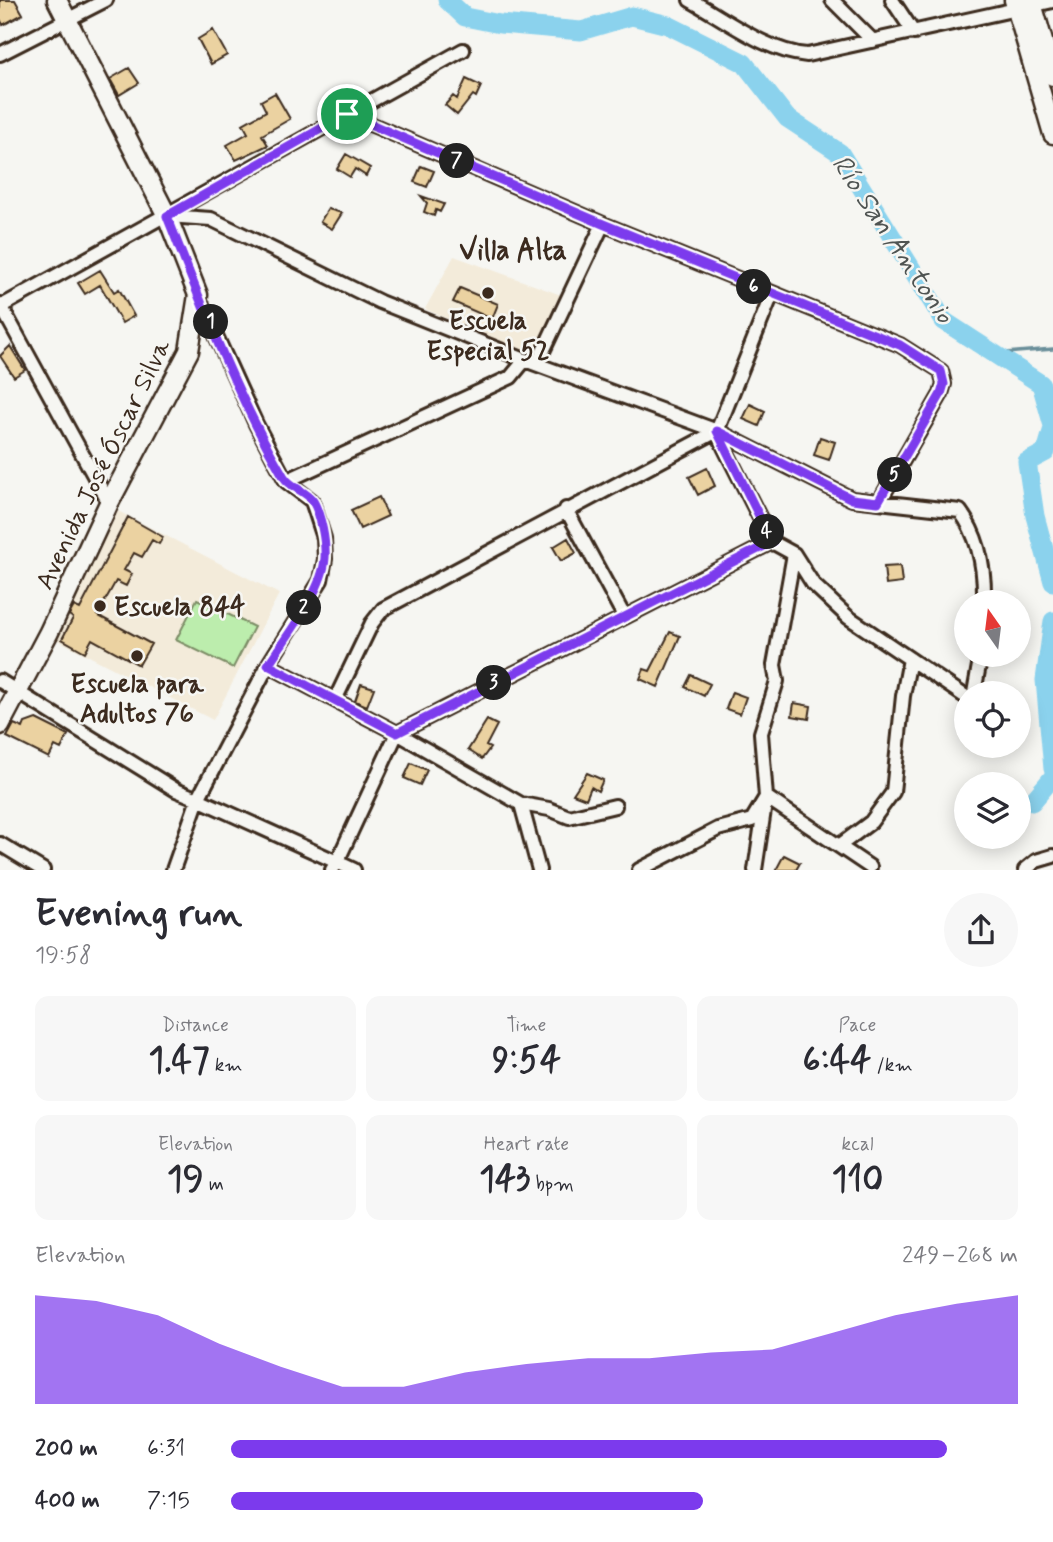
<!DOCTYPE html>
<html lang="en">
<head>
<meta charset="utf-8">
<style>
  :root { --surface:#fff; --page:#f7f7f7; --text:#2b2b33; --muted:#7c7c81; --accent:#7c3aed }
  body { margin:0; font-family:Mynerve,sans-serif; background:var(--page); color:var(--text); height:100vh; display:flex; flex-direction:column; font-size:26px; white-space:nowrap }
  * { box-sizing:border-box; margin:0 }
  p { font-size:23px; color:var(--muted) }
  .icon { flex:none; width:38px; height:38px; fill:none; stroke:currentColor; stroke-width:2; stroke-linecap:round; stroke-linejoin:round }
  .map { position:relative; height:870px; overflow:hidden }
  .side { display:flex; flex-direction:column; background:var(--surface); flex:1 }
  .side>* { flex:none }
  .needle { width:46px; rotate:346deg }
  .tools { position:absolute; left:954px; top:590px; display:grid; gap:14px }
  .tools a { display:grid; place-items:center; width:77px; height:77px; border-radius:50%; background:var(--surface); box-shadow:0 4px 18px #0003; font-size:35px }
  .pin { position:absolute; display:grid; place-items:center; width:60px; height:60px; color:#fff; margin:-30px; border:4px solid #fff; border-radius:50%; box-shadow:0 2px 7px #0007 }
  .km { position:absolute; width:35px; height:35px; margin:-18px; border-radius:50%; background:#222; color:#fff; font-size:19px; line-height:35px; text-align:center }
  .round { display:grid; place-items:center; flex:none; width:74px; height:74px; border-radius:37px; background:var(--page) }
  .summary { display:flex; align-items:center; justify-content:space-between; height:119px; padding:0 35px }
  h1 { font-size:38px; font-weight:700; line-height:52px }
  .metrics { display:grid; grid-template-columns:repeat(3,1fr); gap:10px; height:119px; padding:7px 35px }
  .metrics div { display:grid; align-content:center; border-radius:14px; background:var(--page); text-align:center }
  .metrics b { font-size:35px; font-weight:700 }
  .metrics small { font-size:19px; font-weight:400 }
  .metrics p { font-size:19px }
  .chart { height:196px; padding:14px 35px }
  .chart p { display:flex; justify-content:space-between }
  .chart svg { width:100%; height:126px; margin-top:7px; fill:var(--accent); opacity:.7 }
  ul { padding:0 35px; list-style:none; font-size:23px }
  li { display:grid; grid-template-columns:112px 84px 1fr; align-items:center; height:52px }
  li i { height:18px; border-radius:9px; background:var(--accent) }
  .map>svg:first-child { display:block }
</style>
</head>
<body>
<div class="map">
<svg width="1053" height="870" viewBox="0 0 1053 870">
  <rect width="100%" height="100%" fill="#f6f6f2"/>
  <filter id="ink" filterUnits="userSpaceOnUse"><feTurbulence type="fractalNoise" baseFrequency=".0143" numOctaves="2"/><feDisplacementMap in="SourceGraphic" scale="14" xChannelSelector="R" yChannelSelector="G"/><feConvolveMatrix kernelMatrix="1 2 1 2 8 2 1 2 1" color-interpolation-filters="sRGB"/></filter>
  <g filter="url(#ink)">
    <path fill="#f3ebda" d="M454,256L561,295L535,357L425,309Z
      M118,511L279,594L213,720L52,637Z"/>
    <path fill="#bcedad" stroke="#7c8c66" stroke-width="2" d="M197,599L254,627L233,668L176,640Z"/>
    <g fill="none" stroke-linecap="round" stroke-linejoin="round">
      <path stroke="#6b8f9a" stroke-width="3.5" d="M994,354L1053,349"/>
      <path stroke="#8bd2ed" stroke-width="19" d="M447,0L465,17L500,24L581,31L632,16L668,25L744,63L787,118L840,153L944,321L1041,384L1053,426
        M1053,428L1046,452L1027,462L1035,516L1053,582
        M1053,621L1045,680L1053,769
        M1032,802L1053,777"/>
    </g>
    <path fill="#ebd2a1" stroke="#3b2a1e" stroke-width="2" d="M0,0H15L23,14L3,25L0,19Z
      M213,30L227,55L211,64L198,39Z
      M129,68L139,83L119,95L110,79Z
      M466,79L481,86L476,97L473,95L457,115L445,105L453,96L457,99Z
      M275,93L290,119L262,135L268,145L236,160L227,145L248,133L243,124L266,111L261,101Z
      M346,154L370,168L366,176L355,169L350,177L337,169Z
      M421,166L434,171L427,187L414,182Z
      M421,196L444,204L440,212L436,210L434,216L424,212L427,203Z
      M328,209L342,213L332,229L320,222Z
      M100,270L114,292L119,289L134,316L122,323L100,285L85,294L78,283Z
      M460,288L498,304L492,319L453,302Z
      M10,346L25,370L14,377L0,356Z
      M750,404L765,411L759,426L743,419Z
      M820,437L835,442L829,460L814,455Z
      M707,468L715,486L698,495L689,477Z
      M379,497L388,516L360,529L351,510Z
      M128,517L163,537L159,544L152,540L142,557L134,553L124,570L132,574L126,586L116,581L97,615L151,644L139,665L92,639L85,652L62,639L73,618L69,615L74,606L80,609Z
      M568,538L576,553L561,561L553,547Z
      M900,566L902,583L886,585L884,567Z
      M670,632L680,636L658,687L640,679L644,669L650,671Z
      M691,675L710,684L704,696L685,687Z
      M361,684L374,688L367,706L355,701Z
      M732,692L746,697L740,714L726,709Z
      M794,703L811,706L809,719L792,716Z
      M36,719L68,735L61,749L55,746L49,758L7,737L14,724L23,728L25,723Z
      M487,720L497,725L486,746L490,748L482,759L468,750Z
      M411,763L427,770L420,785L404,778Z
      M587,773L603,780L598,791L591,787L586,799L573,794Z
      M784,855L800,863L796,870H776Z"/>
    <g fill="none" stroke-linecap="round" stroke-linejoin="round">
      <defs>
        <path id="minor" d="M690,0C725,19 767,52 807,55L1053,1
          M832,0L873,41
          M892,0L914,33
          M0,54L106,0
          M347,114L603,224L900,345L941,371L944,384L941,394L879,502
          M167,216L211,219L380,302L525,360L717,431L852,499L960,511C979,537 985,570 984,602
          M772,294L717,431L724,447L772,542L794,554L813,584L848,617L966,697
          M0,304L109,503
          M0,307L463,50
          M537,364L603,224
          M286,481L511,377L525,360
          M566,509L624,616
          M268,665L397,733L521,804L549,809L569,817L615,806
          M0,681L176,790L198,799L268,665L321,580L325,559L324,538L312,501L286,481L256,424L198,296
          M974,693L981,654
          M335,700L372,623L383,609L717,431
          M521,804L539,870
          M0,844L43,870
          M839,846L871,822L893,792L903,696L910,659
          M173,870L198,799L337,862L397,733L772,542
          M332,870L337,862L354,870
          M639,870L718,829L752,820L766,797L761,733L777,681L774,665L794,554
          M755,870L766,797L870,867
          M1025,870L1036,861L1053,856"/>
        <path id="secondary" d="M1014,0L1053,134
          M1031,0L1053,76
          M0,725L49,632L109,503L189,351L198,295L167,216L57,0"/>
      </defs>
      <use href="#minor" stroke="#3b2a1e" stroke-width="18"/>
      <use href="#secondary" stroke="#3b2a1e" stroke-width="23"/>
      <use href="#minor" stroke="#f6f6f2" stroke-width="12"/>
      <use href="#secondary" stroke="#f6f6f2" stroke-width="18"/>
    </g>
  </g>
  <g fill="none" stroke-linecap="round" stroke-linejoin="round" filter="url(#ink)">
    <defs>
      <path id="route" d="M347,114L603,224L900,345L941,371L944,384L941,394L878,502L852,499L717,431L772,542L397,733L268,665C286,636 323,591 325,558C326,542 321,515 313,501C306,491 291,488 284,477C237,397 201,303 167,216Z"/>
    </defs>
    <use href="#route" stroke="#fff" stroke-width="14"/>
    <use href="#route" stroke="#7c3aed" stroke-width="9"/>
  </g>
  <g fill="#3b2a1e" stroke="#f6f6f2" stroke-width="2.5">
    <circle cx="488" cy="293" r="7"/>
    <circle cx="100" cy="606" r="7"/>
    <circle cx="137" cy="656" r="7"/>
  </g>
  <g text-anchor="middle" stroke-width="5" stroke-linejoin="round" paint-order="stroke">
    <g font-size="26" font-weight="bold" fill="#3b2a1e" stroke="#f6f6f2">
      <text x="488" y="329">Escuela<tspan x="488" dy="30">Especial 52</tspan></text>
      <text x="114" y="615" text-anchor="start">Escuela 844</text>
      <text x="137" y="692">Escuela para<tspan x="137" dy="30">Adultos 76</tspan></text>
    </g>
    <g font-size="26" fill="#3b2a1e" stroke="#f6f6f2">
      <text transform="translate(102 464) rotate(-64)" y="9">Avenida José Óscar Silva</text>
    </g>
    <g font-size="28" font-style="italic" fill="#4f5452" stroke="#f6f6f2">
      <text transform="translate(894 238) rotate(56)" y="10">Río San Antonio</text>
    </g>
    <g font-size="28" font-weight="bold" fill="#3b2a1e" stroke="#f6f6f2">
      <text x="513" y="259">Villa Alta</text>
    </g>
  </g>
</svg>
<div class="tools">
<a><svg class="needle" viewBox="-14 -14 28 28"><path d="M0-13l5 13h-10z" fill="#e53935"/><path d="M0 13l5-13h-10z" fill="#7c7c81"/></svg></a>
<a><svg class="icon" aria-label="locate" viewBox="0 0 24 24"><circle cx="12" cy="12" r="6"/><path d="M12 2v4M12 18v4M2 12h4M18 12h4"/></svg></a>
<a><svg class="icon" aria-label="layers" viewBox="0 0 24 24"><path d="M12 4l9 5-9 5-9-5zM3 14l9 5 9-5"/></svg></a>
</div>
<div class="pin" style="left:347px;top:114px;background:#1e9e55"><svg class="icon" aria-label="arrive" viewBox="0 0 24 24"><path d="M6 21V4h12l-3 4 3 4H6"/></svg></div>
<b class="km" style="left:211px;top:322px">1</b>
<b class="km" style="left:304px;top:608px">2</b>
<b class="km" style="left:494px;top:683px">3</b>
<b class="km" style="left:767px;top:532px">4</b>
<b class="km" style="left:895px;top:475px">5</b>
<b class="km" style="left:754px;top:287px">6</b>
<b class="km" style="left:457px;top:161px">7</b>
</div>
<section class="side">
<div class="summary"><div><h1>Evening run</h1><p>19:58</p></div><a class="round"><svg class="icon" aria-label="share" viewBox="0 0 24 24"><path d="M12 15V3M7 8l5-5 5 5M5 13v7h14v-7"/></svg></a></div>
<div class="metrics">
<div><p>Distance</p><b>1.47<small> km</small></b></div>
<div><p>Time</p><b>9:54</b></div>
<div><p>Pace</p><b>6:44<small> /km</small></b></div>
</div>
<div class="metrics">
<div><p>Elevation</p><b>19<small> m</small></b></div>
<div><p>Heart rate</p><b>143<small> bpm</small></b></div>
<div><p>kcal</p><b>110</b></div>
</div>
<div class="chart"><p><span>Elevation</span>249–268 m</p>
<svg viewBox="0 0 160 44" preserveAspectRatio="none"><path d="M0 44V6L10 8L20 13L30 23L40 31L50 38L60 38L70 33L80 30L90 28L100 28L110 26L120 25L130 19L140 13L150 9L160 6V44z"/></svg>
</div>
<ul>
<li><b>200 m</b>6:31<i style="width:91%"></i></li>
<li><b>400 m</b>7:15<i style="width:60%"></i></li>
</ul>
</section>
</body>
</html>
